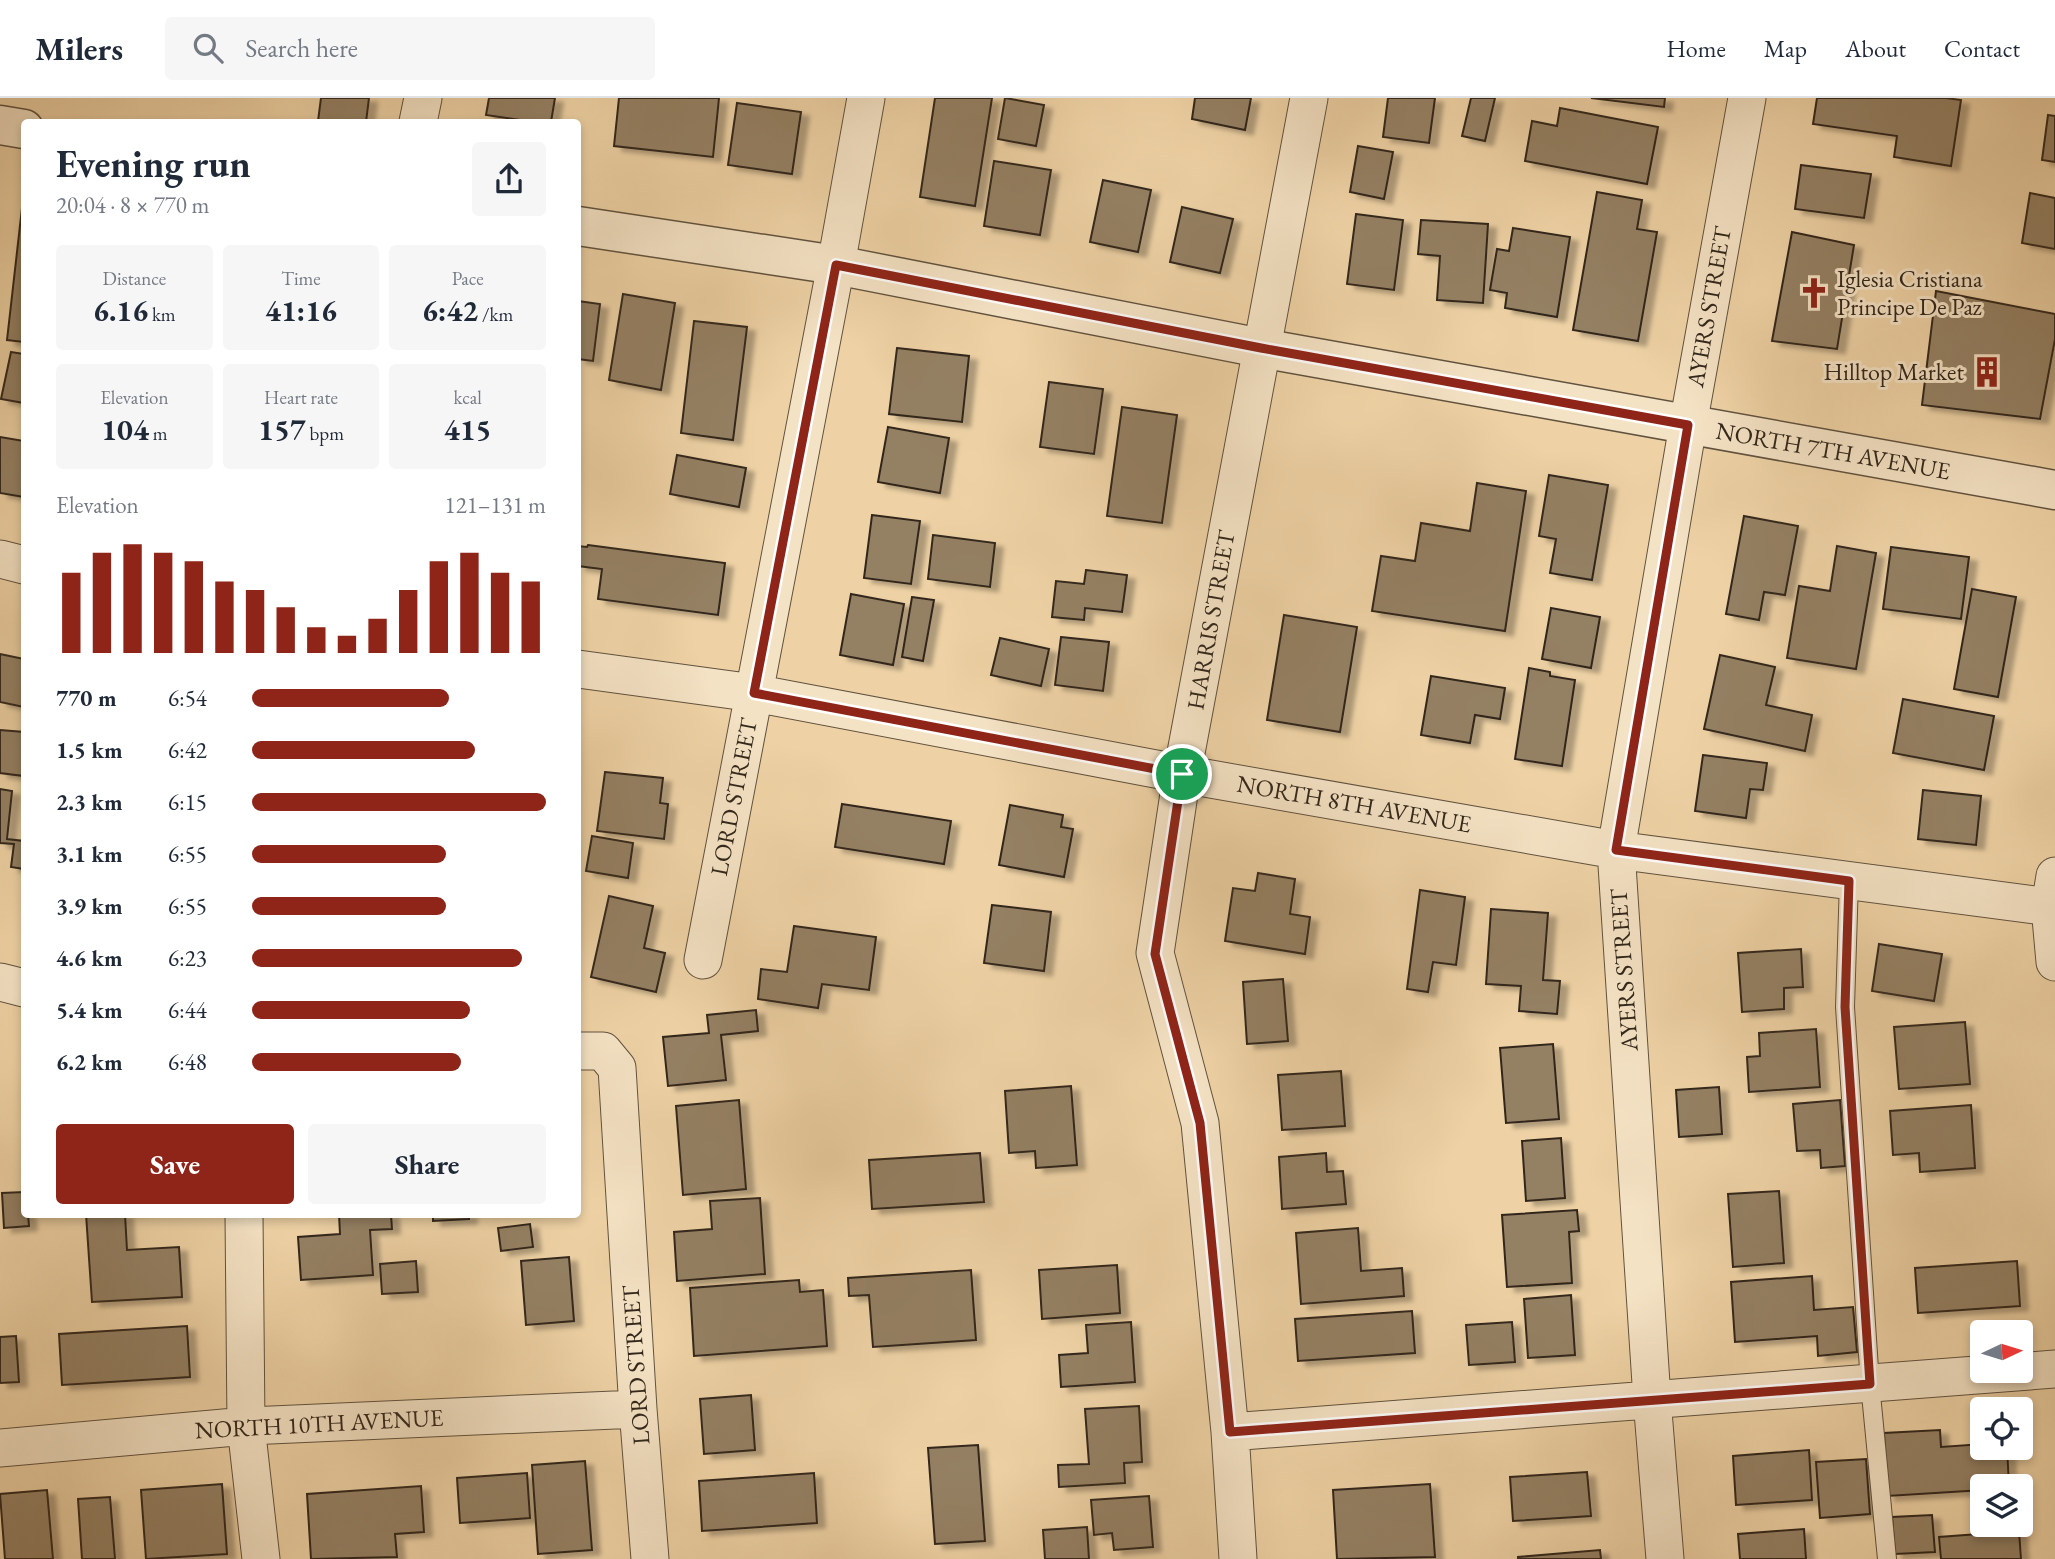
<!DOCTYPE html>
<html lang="en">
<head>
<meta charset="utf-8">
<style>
  :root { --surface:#fff; --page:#f6f6f7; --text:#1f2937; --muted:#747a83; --line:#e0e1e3; --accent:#8f2418 }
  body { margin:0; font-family:"EB Garamond",serif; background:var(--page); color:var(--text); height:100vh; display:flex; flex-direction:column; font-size:26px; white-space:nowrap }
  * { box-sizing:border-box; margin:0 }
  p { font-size:23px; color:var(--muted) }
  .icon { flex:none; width:38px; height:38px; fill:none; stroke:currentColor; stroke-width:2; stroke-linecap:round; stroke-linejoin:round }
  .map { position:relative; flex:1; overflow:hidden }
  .drawer { position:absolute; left:21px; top:21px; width:560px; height:1099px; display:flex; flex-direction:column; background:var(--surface); border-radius:7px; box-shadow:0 4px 10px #0003 }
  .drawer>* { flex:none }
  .needle { width:46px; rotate:86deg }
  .tools { position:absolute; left:1970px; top:1222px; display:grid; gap:14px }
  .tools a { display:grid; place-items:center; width:63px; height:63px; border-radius:7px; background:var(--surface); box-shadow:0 4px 10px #0003; font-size:35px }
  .pin { position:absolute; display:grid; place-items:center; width:60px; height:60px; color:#fff; margin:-30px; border:4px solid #fff; border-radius:50%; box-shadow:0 2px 7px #0007 }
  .round { display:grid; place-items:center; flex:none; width:74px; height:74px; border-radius:7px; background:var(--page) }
  .summary { display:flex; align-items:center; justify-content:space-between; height:119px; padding:0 35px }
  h1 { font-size:38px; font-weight:700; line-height:52px }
  .figures { display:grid; grid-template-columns:repeat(3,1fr); gap:10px; height:119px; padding:7px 35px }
  .figures div { display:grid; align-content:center; border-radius:7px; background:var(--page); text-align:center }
  .figures b { font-size:30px; font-weight:700 }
  .figures small { font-size:19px; font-weight:400 }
  .figures p { font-size:19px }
  .chart { height:196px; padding:14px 35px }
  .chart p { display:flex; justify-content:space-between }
  .chart svg { width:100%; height:126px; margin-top:7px; stroke:var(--accent); stroke-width:6 }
  .button { display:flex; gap:14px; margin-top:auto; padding:14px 35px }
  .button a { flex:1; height:80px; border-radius:7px; background:var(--accent); color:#fff; font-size:28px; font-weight:700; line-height:80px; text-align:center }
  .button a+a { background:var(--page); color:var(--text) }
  ul { padding:0 35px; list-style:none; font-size:23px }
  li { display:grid; grid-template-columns:112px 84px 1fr; align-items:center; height:52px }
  li i { height:18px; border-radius:9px; background:var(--accent) }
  header { display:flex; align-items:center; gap:42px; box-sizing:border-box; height:98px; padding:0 35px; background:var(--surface); border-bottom:2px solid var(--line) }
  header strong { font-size:33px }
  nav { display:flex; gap:38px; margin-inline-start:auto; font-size:24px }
  .search { width:490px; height:63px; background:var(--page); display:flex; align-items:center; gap:18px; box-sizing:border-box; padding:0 24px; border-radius:7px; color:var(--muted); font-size:26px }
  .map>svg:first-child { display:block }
</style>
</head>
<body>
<header>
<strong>Milers</strong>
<div class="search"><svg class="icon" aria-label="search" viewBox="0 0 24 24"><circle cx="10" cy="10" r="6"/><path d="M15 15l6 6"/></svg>Search here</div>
<nav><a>Home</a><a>Map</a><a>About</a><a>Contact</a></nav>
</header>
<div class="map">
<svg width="2055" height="1461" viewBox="0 0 2055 1461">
  <defs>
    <filter id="shadow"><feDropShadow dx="8" dy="4.5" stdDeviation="2" flood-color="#0004"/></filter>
  </defs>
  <rect width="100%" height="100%" fill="#eed2a5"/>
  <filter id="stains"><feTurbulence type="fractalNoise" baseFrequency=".00286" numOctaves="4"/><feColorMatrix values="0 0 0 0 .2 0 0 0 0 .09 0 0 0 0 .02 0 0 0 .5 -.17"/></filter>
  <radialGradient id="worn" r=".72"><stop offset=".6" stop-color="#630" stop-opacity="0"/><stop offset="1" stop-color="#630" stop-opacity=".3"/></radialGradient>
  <path fill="#948063" stroke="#32271b" stroke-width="2" filter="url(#shadow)" d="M321,0H369L366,24L318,23Z
    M489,0H555L551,24H534L486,17Z
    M619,0H719L713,59L614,48Z
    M935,0H992L975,108L920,99Z
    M1005,0L1044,7L1036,48L998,41Z
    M1195,0H1251L1245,32L1192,21Z
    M1388,0H1435L1429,45L1383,39Z
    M1471,0H1495L1485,43L1462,38Z
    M1591,0H1665L1664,9Z
    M1817,0H1946L1961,2L1951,68L1894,59L1897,38L1813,26Z
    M737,5L801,14L792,76L728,67Z
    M1560,10L1658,29L1647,86L1525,63L1532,23L1557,28Z
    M2048,17L2055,18V64L2042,62Z
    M1358,48L1393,54L1384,101L1350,94Z
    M994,63L1051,72L1040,137L984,128Z
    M1801,67L1871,76L1864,120L1795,111Z
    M1103,82L1151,92L1138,154L1090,144Z
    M1597,94L1642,102L1637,131L1657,134L1638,243L1573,232Z
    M2030,95L2055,100V151L2022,145Z
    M1182,109L1233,121L1220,175L1170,164Z
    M22,110H24V244L7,242Z
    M1356,116L1403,122L1394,192L1347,186Z
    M1421,122L1488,126L1483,205L1437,202L1440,158L1418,156Z
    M1513,130L1570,139L1557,219L1505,210L1507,195L1490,192L1497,151L1509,153Z
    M1792,134L1854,147L1837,251L1772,243Z
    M1936,193L2055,216V241L2040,321L1922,307Z
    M623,196L675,205L661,292L609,282Z
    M578,203L600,206L593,263L578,261Z
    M694,223L747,229L733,342L681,335Z
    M897,250L969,258L962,324L889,316Z
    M11,254L24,256V305L1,301Z
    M1049,284L1103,291L1094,356L1040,349Z
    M1122,309L1177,317L1162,425L1107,418Z
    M888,329L949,340L940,395L878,384Z
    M0,339L24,343V399L0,395Z
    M677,357L746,370L739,409L670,396Z
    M1549,377L1608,387L1592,482L1550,475L1556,441L1539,438Z
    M1477,385L1526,393L1505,533L1372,513L1381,458L1415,463L1421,425L1470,433Z
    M872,417L920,423L911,486L864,480Z
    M1744,418L1798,428L1785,497L1764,494L1759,522L1726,516Z
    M933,437L995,445L990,489L928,481Z
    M588,447L725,465L718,517L598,501L602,471L578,468V448L587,449Z
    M1837,448L1876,455L1856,571L1787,560L1799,488L1830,493Z
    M1891,449L1969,459L1961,521L1883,511Z
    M1086,472L1127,477L1122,514L1085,510L1084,522L1052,519L1056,483L1084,486Z
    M1972,491L2016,499L1998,599L1954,591Z
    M851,496L904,506L893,567L840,557Z
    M912,499L934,502L923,563L902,559Z
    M1551,510L1600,519L1591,570L1542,561Z
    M1284,517L1357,529L1340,634L1267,622Z
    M1061,539L1109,544L1103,593L1055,587Z
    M1000,540L1049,551L1041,588L991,577Z
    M0,556L24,561V609L0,604Z
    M1720,557L1775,569L1766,607L1812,617L1805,653L1704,631Z
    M1529,570L1550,574V578L1575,582L1562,668L1515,661Z
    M1431,578L1505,590L1500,621L1475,617L1470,645L1421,637Z
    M1903,601L1994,618L1984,672L1893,655Z
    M0,632L24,634V678L0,675Z
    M1703,657L1767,665L1763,692L1750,691L1746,720L1695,713Z
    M605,674L663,680L660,705L668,706L664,741L597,733Z
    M0,691L12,693L7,741L24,743V771L11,769L14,746L0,745Z
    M1923,692L1981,698L1976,747L1918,741Z
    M842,706L951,723L944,766L835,749Z
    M1010,707L1063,717L1061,729L1073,731L1064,779L999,767Z
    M592,738L633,745L628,780L586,773Z
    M1258,775L1295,781L1290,816L1310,819L1305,856L1225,843L1233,790L1255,793Z
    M1420,792L1465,799L1456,867L1433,864L1428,894L1407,891Z
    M609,798L653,808L644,850L665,855L656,894L591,879Z
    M992,807L1051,814L1044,873L984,865Z
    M1491,811L1548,815L1543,882L1560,883L1557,916L1519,913L1521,888L1486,886Z
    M794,828L876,839L869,892L822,886L818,910L758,901L761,871L787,874Z
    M1879,846L1942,856L1934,903L1872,893Z
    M1801,851L1803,889L1784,890V911L1742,914L1738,855Z
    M1283,881L1288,943L1247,946L1243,884Z
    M756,912L758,933L721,937L726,982L668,988L663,939L709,935L707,917Z
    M1965,924L1970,986L1899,991L1894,929Z
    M1816,931L1820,989L1749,994L1747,959L1760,958L1759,935Z
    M1553,946L1559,1021L1506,1025L1500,950Z
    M1341,973L1345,1028L1282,1032L1278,977Z
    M1071,988L1077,1067L1036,1070L1035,1053L1009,1055L1005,993Z
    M1719,989L1722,1036L1679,1039L1676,992Z
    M739,1002L746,1091L683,1097L676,1008Z
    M1840,1002L1845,1068L1821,1070L1820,1052L1797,1053L1793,1006Z
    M1971,1007L1975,1070L1920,1074L1919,1055L1893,1057L1890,1013Z
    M1561,1040L1565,1100L1526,1103L1522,1043Z
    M980,1055L984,1104L872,1111L869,1062Z
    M1326,1055L1327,1074L1343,1073L1346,1106L1282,1111L1279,1059Z
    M1779,1093L1784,1165L1733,1169L1728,1096Z
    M24,1094V1116H28L29,1128L4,1130L2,1095Z
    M760,1100L765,1176L677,1183L674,1134L712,1131L710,1103Z
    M1577,1112L1579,1133L1569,1134L1572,1185L1507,1189L1502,1117Z
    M86,1116H125L127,1152L179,1149L182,1199L92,1204Z
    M339,1116H391L392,1131L370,1132L373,1177L301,1182L298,1139L340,1136Z
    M433,1116H469V1121L433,1123Z
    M530,1126L533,1149L501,1153L498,1130Z
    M1358,1130L1361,1173L1402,1170L1404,1198L1301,1206L1296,1135Z
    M569,1159L574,1223L526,1227L521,1163Z
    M416,1163L418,1194L382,1196L380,1166Z
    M2017,1163L2020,1208L1918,1215L1915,1170Z
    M1117,1167L1120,1215L1042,1221L1039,1172Z
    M971,1172L976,1242L873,1249L869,1197L849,1198L848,1180Z
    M1812,1178L1814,1212L1853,1209L1857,1254L1818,1258L1817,1238L1735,1244L1731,1184Z
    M799,1182L800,1194L823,1192L827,1248L694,1258L690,1190Z
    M1571,1197L1575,1257L1528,1260L1524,1201Z
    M1412,1213L1415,1255L1298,1263L1295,1221Z
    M1131,1224L1135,1284L1061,1289L1059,1257L1088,1255L1086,1227Z
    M1512,1224L1515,1264L1469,1267L1466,1227Z
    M187,1228L190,1279L62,1287L59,1236Z
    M16,1238L19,1284L0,1285V1239Z
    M751,1297L755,1352L704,1356L700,1301Z
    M1139,1308L1142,1364L1124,1365L1125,1385L1059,1389L1058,1367L1089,1366L1085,1311Z
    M1940,1332L1941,1349L1983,1346V1349H2007L2009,1388H1983V1392L1887,1398L1884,1335Z
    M978,1347L985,1443L935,1446L928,1350Z
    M1809,1352L1812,1402L1736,1407L1733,1358Z
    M1866,1361L1870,1416L1820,1420L1816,1364Z
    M585,1363L592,1452L538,1456L532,1367Z
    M1587,1374L1591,1418L1513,1423L1510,1379Z
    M527,1375L530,1420L460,1425L457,1380Z
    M814,1375L817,1425L702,1433L699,1383Z
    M222,1386L227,1456L146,1461L141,1392Z
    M1430,1386L1435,1459L1337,1461L1333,1392Z
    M421,1388L424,1434L395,1436L397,1459L311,1461L307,1396Z
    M47,1392L53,1461H5L0,1396Z
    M1149,1398L1153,1449L1114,1452L1112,1435L1094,1437L1091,1402Z
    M110,1399L115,1461H82L78,1401Z
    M1932,1417L1935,1454L1895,1456L1892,1419Z
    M1087,1429L1089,1461H1045L1043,1432Z
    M1804,1431L1806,1461H1740L1738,1436Z
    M2019,1433L2021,1461H1941L1939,1439Z
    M1600,1452L1601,1461H1518V1459Z"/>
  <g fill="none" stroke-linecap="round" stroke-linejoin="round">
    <defs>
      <path id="service" d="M1849,783L1845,909L1870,1286L1887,1461"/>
      <path id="minor" d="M418,24L423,0
        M0,461L24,467
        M578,571L754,595L1182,676L1616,752L2050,809
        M2055,778L2050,809L2055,864
        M703,862L836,167L866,0
        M0,884L24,890
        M578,953H603L617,970L638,1311L650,1461
        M244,1116L246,1328L261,1461
        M1230,1334L2055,1271
        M0,1350L246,1328L638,1311
        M1238,1461L1230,1334L1200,1025L1155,855L1182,676L1309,0
        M1665,1461L1652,1301L1616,752L1688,327L1747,0"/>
      <path id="tertiary" d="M0,27L24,31
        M578,128L836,167L1261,250L2055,392"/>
    </defs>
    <use href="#service" stroke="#61523e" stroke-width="20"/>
    <use href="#minor" stroke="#61523e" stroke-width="39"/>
    <use href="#tertiary" stroke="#61523e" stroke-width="41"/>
    <use href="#service" stroke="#f4e2c4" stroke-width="18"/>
    <use href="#minor" stroke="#f4e2c4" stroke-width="37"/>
    <use href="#tertiary" stroke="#f4e2c4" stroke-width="38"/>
  </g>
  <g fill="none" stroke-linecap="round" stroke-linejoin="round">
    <defs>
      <path id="route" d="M836,167L1261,250L1688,327L1616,752L1849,783L1845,909L1870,1286L1230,1334L1200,1025L1155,856L1182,676L754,595Z"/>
    </defs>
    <use href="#route" stroke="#fff" stroke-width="14"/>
    <use href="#route" stroke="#8f2418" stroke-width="9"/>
  </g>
  <defs>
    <symbol id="church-bare" viewBox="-9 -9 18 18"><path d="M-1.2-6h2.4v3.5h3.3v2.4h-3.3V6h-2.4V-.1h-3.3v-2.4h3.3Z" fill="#8f2418" stroke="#f4e2c4" stroke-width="2.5" paint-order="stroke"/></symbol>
    <symbol id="building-bare" viewBox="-9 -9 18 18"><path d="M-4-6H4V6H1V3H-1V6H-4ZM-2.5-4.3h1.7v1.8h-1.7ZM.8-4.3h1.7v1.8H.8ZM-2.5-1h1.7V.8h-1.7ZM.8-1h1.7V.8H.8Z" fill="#8f2418" stroke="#f4e2c4" stroke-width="2.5" paint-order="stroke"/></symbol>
  </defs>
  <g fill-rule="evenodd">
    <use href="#church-bare" x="1792" y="173" width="44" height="44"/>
    <use href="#building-bare" x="1965" y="252" width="44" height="44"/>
  </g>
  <g text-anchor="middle" stroke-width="6" stroke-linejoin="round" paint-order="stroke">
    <g font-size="24" fill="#32271b" stroke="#f4e2c4" text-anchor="start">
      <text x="1837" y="189">Iglesia Cristiana<tspan x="1837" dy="28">Principe De Paz</tspan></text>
      <text x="1964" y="282" text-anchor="end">Hilltop Market</text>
    </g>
    <g font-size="24" fill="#32271b" stroke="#f4e2c4">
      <text transform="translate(1709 209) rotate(-80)" y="8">AYERS STREET</text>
      <text transform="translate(1833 353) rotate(10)" y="8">NORTH 7TH AVENUE</text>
      <text transform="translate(1211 522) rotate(-80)" y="8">HARRIS STREET</text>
      <text transform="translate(734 699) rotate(-79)" y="8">LORD STREET</text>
      <text transform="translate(1354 706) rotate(10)" y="8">NORTH 8TH AVENUE</text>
      <text transform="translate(1624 872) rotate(-94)" y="8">AYERS STREET</text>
      <text transform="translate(636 1267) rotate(-94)" y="8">LORD STREET</text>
      <text transform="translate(319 1326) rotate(-3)" y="8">NORTH 10TH AVENUE</text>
    </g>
  </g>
  <rect width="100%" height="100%" filter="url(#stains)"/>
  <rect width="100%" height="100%" fill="url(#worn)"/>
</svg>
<div class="tools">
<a><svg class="needle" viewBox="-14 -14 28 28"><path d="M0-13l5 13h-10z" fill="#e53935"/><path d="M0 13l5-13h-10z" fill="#747a83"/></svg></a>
<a><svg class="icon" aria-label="locate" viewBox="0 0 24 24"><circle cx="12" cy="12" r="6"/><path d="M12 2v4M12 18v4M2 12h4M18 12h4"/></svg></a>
<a><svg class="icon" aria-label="layers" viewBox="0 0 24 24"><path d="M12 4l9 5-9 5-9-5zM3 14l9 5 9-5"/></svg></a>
</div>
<div class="pin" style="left:1182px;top:676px;background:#1e9e55"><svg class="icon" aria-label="arrive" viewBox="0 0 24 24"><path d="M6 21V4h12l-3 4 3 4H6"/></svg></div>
<section class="drawer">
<div class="summary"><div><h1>Evening run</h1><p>20:04 · 8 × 770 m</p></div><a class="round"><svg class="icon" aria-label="share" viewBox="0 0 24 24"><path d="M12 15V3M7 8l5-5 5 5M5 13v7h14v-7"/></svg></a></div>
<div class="figures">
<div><p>Distance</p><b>6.16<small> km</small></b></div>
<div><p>Time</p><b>41:16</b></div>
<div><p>Pace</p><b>6:42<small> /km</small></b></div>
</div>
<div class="figures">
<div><p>Elevation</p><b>104<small> m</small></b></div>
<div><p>Heart rate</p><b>157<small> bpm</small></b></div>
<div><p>kcal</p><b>415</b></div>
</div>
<div class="chart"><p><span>Elevation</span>121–131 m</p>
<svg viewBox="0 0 160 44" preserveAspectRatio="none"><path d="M5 44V16M15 44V9M25 44V6M35 44V9M45 44V12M55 44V19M65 44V22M75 44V28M85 44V35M95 44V38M105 44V32M115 44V22M125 44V12M135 44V9M145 44V16M155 44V19"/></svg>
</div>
<ul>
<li><b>770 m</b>6:54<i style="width:67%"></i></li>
<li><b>1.5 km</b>6:42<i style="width:76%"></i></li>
<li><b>2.3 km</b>6:15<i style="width:100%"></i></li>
<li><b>3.1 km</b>6:55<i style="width:66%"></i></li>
<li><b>3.9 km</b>6:55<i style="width:66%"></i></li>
<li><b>4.6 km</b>6:23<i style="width:92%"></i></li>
<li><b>5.4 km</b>6:44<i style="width:74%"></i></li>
<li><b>6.2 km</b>6:48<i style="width:71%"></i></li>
</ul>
<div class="button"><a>Save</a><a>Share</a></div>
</section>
</div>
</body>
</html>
